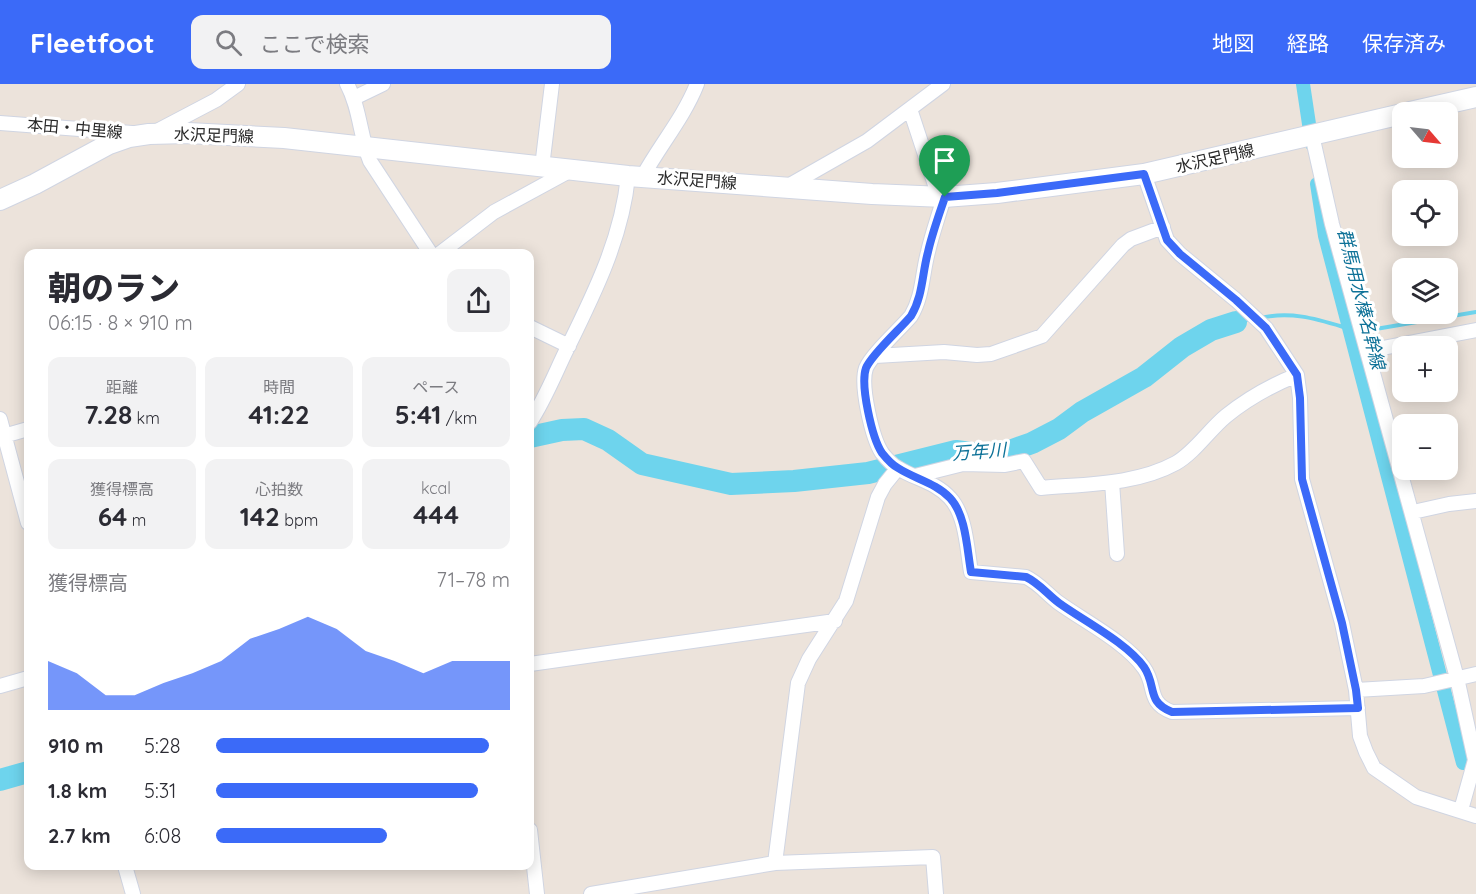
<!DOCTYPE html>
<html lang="ja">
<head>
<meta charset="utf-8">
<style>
  :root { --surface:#fff; --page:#f2f2f3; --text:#2b2b33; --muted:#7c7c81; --accent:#3b6af8 }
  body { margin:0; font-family:Quicksand,"Noto Sans JP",sans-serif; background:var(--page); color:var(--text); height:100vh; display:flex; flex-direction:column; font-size:22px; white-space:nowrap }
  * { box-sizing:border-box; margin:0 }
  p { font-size:20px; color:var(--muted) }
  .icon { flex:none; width:33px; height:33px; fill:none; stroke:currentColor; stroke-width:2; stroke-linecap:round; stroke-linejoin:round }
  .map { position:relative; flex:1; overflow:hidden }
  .panel { position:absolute; left:24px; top:165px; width:510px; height:621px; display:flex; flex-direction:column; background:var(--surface); border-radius:12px; box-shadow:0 3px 15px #0003 }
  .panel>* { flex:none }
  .needle { width:39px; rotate:118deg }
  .tools { position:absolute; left:1392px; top:18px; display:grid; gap:12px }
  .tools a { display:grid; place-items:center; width:66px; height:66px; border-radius:12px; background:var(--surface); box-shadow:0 3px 15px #0003; font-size:30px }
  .pin { position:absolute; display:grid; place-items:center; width:51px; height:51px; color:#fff; margin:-62px -26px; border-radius:50% 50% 50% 0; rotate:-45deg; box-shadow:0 0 6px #0007 }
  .pin .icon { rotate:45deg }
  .round { display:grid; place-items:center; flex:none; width:63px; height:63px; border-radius:12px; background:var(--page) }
  .summary { display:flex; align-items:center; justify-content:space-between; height:102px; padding:0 24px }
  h1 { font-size:33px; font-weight:800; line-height:45px }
  .figures { display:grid; grid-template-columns:repeat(3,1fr); gap:9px; height:102px; padding:6px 24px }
  .figures div { display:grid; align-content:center; border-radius:12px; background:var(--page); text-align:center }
  .figures b { font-size:26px; font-weight:800 }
  .figures small { font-size:16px; font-weight:400 }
  .figures p { font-size:16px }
  .chart { height:168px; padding:12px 24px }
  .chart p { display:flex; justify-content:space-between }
  .chart svg { width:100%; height:108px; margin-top:6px; fill:var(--accent); opacity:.7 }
  ul { padding:0 24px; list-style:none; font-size:20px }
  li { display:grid; grid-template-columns:96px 72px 1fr; align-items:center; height:45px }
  li i { height:15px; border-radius:8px; background:var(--accent) }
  header { display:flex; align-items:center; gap:36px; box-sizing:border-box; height:84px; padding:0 30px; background:var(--accent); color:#fff }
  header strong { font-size:28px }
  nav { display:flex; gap:33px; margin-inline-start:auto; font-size:21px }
  .search { width:420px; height:54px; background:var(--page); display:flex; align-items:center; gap:15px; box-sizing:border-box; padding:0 21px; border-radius:12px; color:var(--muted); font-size:22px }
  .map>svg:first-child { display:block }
</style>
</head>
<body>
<header>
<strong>Fleetfoot</strong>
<div class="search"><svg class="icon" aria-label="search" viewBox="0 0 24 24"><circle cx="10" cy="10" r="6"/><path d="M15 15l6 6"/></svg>ここで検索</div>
<nav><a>地図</a><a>経路</a><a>保存済み</a></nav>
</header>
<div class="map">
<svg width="1476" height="810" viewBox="0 0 1476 810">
  <rect width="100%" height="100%" fill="#ece3db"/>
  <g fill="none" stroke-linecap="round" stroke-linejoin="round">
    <path stroke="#6ed4ed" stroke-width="4" d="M1259,234C1296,226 1322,237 1357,247
      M1236,238L1252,235
      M1364,247L1476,228"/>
    <path stroke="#6ed4ed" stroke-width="14" d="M1303,0L1312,60
      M1317,100L1325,152L1463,679"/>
    <path stroke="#6ed4ed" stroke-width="22" d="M530,353L562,346L584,345L608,356L642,380L731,400L794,397L868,389L956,367L978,370L1004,369L1032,359L1059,345L1082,328L1144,293L1182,263L1211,246L1236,238
      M0,696L28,688"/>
    <defs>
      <path id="street" d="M347,0C360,24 360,52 370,77L431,170
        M354,14L383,0
        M910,25L939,113
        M0,39L132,49
        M157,47L216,16L238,0
        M1312,51L1332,140L1457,594L1475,676L1461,726
        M542,83L552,0
        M1144,90L1167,156L1180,170L1236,216L1266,244L1297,291L1300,314L1302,395L1342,539L1356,606L1360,652L1366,668L1374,684L1416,713L1476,732
        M643,92C660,61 684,33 697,0
        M788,102L867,57L943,0
        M944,113C939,131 932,150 928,168C922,190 923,212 911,232C900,245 872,270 866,284C860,301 872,354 882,369C886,374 892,381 898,384C915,395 936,398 950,414C966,431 967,465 971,488L1026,493C1039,499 1048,511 1059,519C1084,537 1127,559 1144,584C1157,602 1146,618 1172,628L1358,624
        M439,170L494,128L571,86
        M530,243L569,262
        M1367,267L1476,246
        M875,272L944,268L977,271L991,270L1042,252L1123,161L1131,155L1163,143
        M0,335L28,439
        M530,338C544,317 554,292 565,269C593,212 622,155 628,92
        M0,353L28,345
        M915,392L963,380L1005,381L1024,377L1041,404C1085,400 1136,401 1176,379C1195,368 1209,346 1226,332C1247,315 1272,301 1297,291
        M1112,398L1117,470
        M1413,428L1449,420L1476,417
        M530,580L835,537
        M0,602L28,594
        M1356,606L1424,602L1476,590
        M530,746L537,810
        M775,779L798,599L809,575L846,517L878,413L885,400L898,384
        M125,782L133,810
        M591,810L775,779L933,773L936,810"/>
      <path id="secondary" d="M1410,28L1476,13
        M0,116L35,100L109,60L129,53L149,50L188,49L284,54L628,92L872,110L944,113L997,109L1144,90L1402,30"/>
    </defs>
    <use href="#street" stroke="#d0d5e2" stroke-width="16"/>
    <use href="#secondary" stroke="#d0d5e2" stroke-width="22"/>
    <use href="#street" stroke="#fff" stroke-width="14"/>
    <use href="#secondary" stroke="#fff" stroke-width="20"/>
  </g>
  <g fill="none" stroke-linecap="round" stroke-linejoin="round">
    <defs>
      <path id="route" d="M1144,90L1167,156L1180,170L1236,216L1266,244L1297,291L1300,314L1302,395L1342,539L1356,606L1358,624L1172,628C1146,618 1157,602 1144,583C1127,559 1084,537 1059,519C1048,511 1039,499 1026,493L971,488C967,465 966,431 950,414C936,399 915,395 898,384C892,381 886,374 882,369C872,354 860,301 866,284C872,270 900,245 911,232C923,212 922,190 928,168C932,150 939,131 945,113L997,109Z"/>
    </defs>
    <use href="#route" stroke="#fff" stroke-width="12"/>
    <use href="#route" stroke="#3b6af8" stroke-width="8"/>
  </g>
  <g text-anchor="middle" stroke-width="6" stroke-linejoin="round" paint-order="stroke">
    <g font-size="16" fill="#292929" stroke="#fff">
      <text transform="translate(75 44) rotate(5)" y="6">本田・中里線</text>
      <text transform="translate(214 51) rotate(2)" y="6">水沢足門線</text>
      <text transform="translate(1215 74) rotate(-13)" y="6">水沢足門線</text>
      <text transform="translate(697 96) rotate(4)" y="6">水沢足門線</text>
    </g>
    <g font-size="18" font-style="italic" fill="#0e7298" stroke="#fff">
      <text transform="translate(1361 215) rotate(76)" y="6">群馬用水榛名幹線</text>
      <text transform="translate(979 368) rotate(-4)" y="6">万年川</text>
    </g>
  </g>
</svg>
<div class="tools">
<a><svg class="needle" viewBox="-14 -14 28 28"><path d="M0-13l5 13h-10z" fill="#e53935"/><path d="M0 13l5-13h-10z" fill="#7c7c81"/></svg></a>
<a><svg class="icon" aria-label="locate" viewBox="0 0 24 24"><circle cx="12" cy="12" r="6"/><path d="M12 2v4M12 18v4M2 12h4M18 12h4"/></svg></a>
<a><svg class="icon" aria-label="layers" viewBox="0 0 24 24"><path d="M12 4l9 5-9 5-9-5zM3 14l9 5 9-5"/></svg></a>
<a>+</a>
<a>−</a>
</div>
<div class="pin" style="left:945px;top:113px;background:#1e9e55"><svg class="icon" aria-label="arrive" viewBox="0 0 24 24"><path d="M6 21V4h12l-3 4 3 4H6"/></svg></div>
<section class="panel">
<div class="summary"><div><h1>朝のラン</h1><p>06:15 · 8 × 910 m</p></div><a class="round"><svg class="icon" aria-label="share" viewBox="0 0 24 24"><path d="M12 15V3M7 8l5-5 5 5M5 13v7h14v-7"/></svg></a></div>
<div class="figures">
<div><p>距離</p><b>7.28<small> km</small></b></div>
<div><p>時間</p><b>41:22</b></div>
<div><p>ペース</p><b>5:41<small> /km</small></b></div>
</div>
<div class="figures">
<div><p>獲得標高</p><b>64<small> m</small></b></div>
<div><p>心拍数</p><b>142<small> bpm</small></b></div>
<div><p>kcal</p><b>444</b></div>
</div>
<div class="chart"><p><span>獲得標高</span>71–78 m</p>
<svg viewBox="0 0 160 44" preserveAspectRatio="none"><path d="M0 44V24L10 29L20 38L30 38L40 33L50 29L60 24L70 15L80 11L90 6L100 11L110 20L120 24L130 29L140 24L150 24L160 24V44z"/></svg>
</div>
<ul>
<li><b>910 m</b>5:28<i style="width:93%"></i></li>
<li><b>1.8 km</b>5:31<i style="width:89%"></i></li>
<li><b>2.7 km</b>6:08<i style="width:58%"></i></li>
</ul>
</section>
</div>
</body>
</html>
